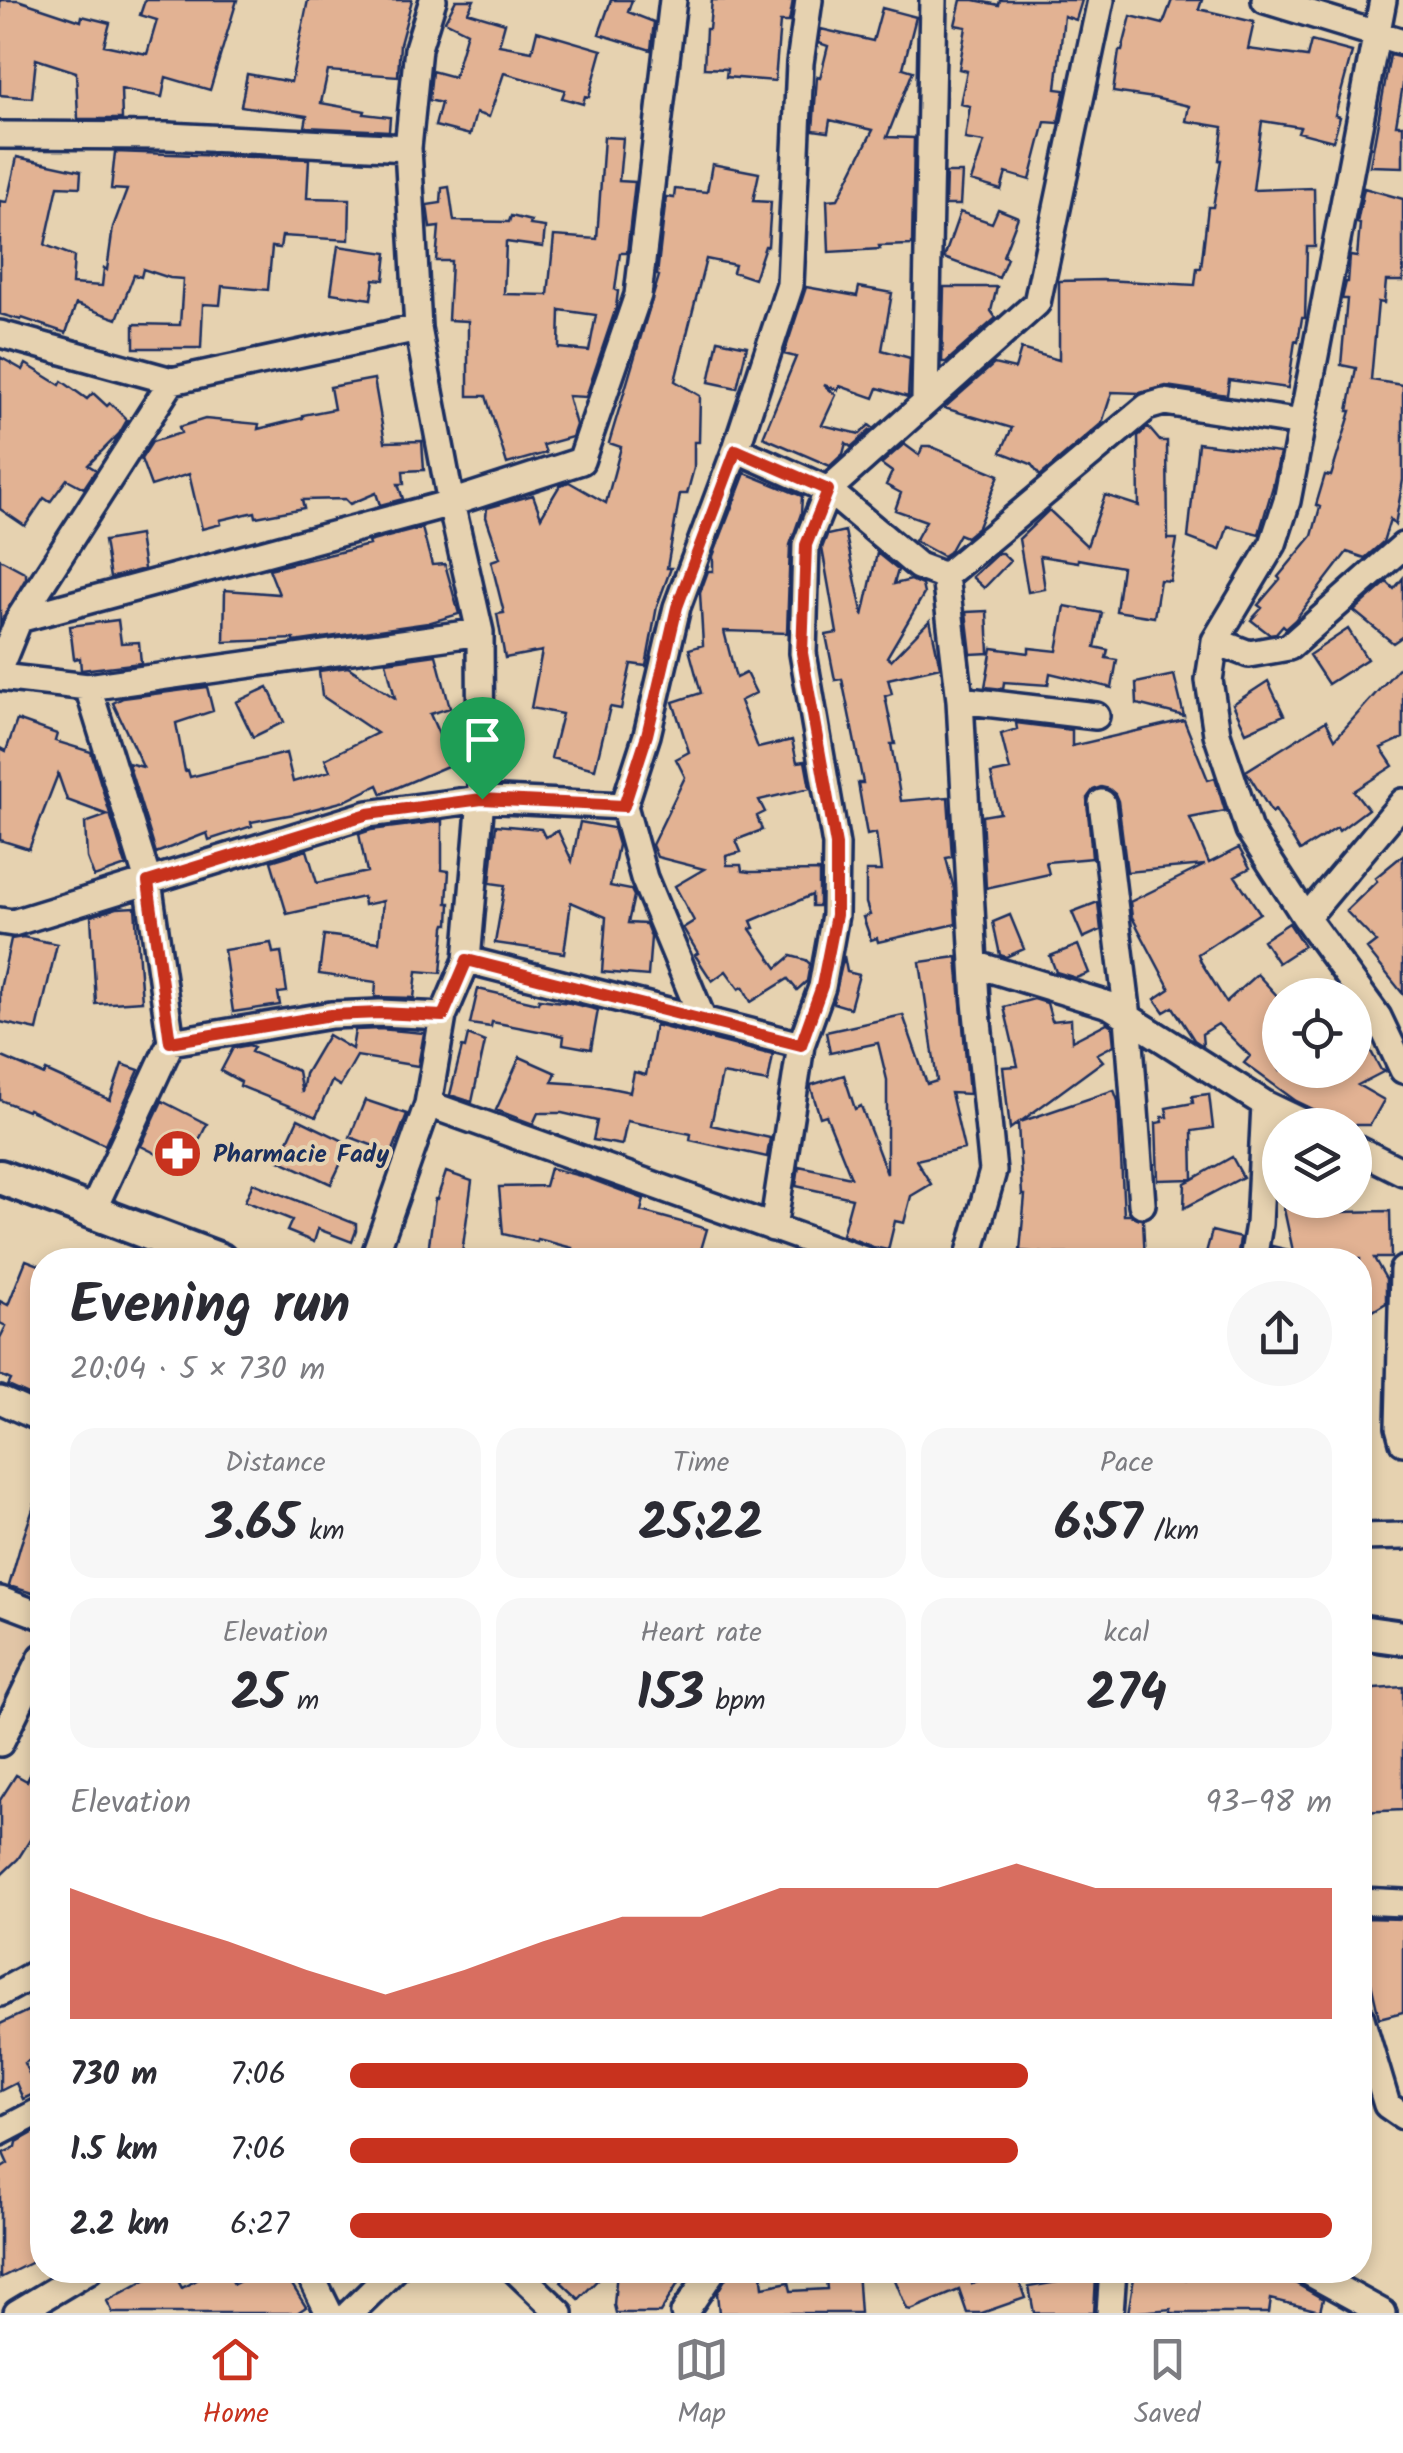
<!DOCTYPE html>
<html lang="en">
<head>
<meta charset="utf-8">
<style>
  :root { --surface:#fff; --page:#f7f7f7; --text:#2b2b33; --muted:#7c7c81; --line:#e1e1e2; --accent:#c8321e }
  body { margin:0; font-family:Kalam,sans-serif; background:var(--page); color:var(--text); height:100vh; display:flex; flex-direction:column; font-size:38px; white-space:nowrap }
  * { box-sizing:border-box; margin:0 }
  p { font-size:32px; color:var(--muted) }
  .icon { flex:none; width:55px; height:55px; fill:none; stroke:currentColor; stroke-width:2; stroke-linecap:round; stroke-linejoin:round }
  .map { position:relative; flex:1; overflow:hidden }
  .side { position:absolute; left:30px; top:1248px; width:1342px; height:1035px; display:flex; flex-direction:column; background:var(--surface); border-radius:40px; box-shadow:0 5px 15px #0003 }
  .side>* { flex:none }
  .fabs { position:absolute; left:1262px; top:978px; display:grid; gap:20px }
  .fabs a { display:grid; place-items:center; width:110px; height:110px; border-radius:50%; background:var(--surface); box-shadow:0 5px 15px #0003; font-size:50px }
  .pin { position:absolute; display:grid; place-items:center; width:85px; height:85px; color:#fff; margin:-102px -42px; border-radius:50% 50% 50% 0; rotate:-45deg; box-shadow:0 0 10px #0007 }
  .pin .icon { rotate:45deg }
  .round { display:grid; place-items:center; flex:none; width:105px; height:105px; border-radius:52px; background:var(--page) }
  .overview { display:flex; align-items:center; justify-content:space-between; height:170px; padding:0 40px }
  h1 { font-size:55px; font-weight:800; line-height:75px }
  .metrics { display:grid; grid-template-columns:repeat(3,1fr); gap:15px; height:170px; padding:10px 40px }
  .metrics div { display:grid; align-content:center; border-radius:25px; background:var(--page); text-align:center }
  .metrics b { font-size:50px; font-weight:800 }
  .metrics small { font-size:28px; font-weight:400 }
  .metrics p { font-size:28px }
  .chart { height:280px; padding:20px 40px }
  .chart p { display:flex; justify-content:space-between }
  .chart svg { width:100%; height:180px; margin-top:10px; fill:var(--accent); opacity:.7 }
  ul { padding:0 40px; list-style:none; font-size:32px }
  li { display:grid; grid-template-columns:160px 120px 1fr; align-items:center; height:75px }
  li i { height:25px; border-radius:12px; background:var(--accent) }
  .tabs { display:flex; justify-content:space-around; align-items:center; height:140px; border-top:2px solid var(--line); background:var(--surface); font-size:28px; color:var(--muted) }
  .tabs a { display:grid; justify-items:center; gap:5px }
  .tabs .active { color:var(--accent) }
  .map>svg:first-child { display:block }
</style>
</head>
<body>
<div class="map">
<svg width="1403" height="2313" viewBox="0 0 1403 2313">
  <rect width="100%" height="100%" fill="#e6d2b0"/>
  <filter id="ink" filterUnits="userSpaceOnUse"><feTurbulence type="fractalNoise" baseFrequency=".01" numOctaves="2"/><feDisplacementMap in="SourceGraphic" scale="20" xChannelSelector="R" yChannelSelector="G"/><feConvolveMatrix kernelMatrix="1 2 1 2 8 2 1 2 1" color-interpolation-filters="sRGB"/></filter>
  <g filter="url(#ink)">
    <path fill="#e1c5a6" d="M0,1613L42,1626L0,1726Z"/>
    <path fill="#e2b293" stroke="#1b2f5e" stroke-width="2.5" fill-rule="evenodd" d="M0,0H18L81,21L82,16L110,23L104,45L147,54L157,20L140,15L145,0H237L210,90L166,77L162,97L121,89L122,119H78L76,72L36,59L32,98L0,95Z
      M308,0H412L400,44L398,76L328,71L321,103L365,111L364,114L390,117L389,131L305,127L307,116L241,106L247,74L291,82Z
      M456,0H474L468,12L505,23L499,45L532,51L537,31L602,50L589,97L585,96L583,104L562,98L565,90L504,73L489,117L476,113L470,135L435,126L441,103L429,100L432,71L454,77L467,32L445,21Z
      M611,0H632L628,12L654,22L651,50L599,34Z
      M712,0H793L789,22H780L775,81L726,77L727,69L704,68L706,29H709Z
      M961,0H974L999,5L1000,0H1082L1076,20L1064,16L1056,89L1065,90L1058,123L1045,122L1030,180L1006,173L1001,190L971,181L984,142L965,139L970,106L960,104L967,71L959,69L966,27L955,25Z
      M1172,0H1202L1199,9L1254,22L1248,49L1307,57L1311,41L1352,52L1335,115L1340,117L1333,141L1298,132L1300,127L1262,121L1253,190L1314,188L1315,247H1307L1305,318H1302L1298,342L1295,341L1288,388L1229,380L1227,395L1166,386L1140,393L1112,392L1102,423L1040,476L1031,464L1001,452L1012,428L944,408L994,364L1015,369L1021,349L1059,360V281L1104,280L1195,285L1197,268H1201L1208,207H1213L1221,160H1219L1223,127L1186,121L1189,106L1154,98L1113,92L1119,51H1122L1131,16L1163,24Z
      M882,8L916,17L903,68L913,71L887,137L914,138L912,245L879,246L880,249L829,252L827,200L838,199L873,130L830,120L828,132L813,130L817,77L820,78L828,46L819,43L821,29L873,41Z
      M1390,55L1403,58V85L1396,125H1403V167L1370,166Z
      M604,137L623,138L619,181L635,182L627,253H620L615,290L618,291L616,308L586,397L568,396L576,425L572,437L543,445L546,453L507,464L486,396H468V321L448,320L451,261H436L439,227L430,228L427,205L441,203L442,188L449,187L454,221L509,222L511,216L531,221L530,225L545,227L543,247L506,242L504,294L548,295L554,236L597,239ZM560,310L596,315L589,351L559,348Z
      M115,152L309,159L307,198L350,199L349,240L282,236L280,248L272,247L268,290L222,286L220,305L203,304L201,348H134V324L180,325L183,279L170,278L143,269L141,277L134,275L117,319L76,304L66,333L22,318L21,320L0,314V201L7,202L17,157L81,171L80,187L58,186L45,245L74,256L72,284L102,286L104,268L107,270L113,227L127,190L111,189Z
      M712,164L759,173L753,201L771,202L768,246H765L754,279L733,272L735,265L706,259L675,381L700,396L699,442H694V468L687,494H680L667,568H671L657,606L646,666L631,664L621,709L610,707L595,769L551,758L562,714L531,708L542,651L505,658L497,614L504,613L491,561L500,558L486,517L487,508L533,495L541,517L560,485L569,482L606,503L621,447L609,443L659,276L657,275L666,197L674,198L675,189L707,192Z
      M946,173H962L960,205H945Z
      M1364,188L1403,199V281H1386L1384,303L1378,302L1371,380L1403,385V480L1395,525L1390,519L1383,542L1365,558L1347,552L1295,620L1286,628L1283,625L1276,633L1269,634L1251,620L1262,608L1258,605L1280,579L1278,577L1312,536L1320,507L1316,505L1325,475L1331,476L1351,411H1348L1356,368L1341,365L1347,299H1342L1346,282H1348L1350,256L1357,257L1360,224L1357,223Z
      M998,209L1018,217L1003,256L1007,258L999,278L944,258L960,212L992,223Z
      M338,246L387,253L384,280L374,279L371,299L331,293Z
      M806,287L857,296L859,287L892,293L882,350L910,358L908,397L878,388L874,398L840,386L838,390L824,385L836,395L822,425L860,434L869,425L873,428L851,447L846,443L843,454L830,466L763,437L796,357L784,354Z
      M944,287H997L991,311L996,318L946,362H942Z
      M718,340L747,346L737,388L709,382Z
      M0,357L23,370L26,364L60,385L62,381L87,399L93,393L107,406L110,403L127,420L119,434L88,465L96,470L84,488L67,479L50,502L44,498L25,526L0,509Z
      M374,379L385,442L422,441L424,470L403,471L404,484H398L403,499L380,505L376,493L350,504L345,499L302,500L304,508L256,517L255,512L220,520L221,524L202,529L189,474L151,486L141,459L152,442L181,433L179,427L205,419L259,424L258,429L303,418V415L334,409L330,387Z
      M1148,427L1160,441H1167L1168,539H1177L1170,581L1160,580L1154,617L1116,611L1122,567L1078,559V562L1040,556L1045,589L1028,592L1019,539L1049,510L1087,546L1105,495L1139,506L1138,436Z
      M1198,443L1280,453L1273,486L1259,534L1228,526L1220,550L1188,538Z
      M904,444L919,455L923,446H930L999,475L978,527L966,537L959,534L949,552L943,556L915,541L926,521L895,510L901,493L886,485L892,472L881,464Z
      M745,473L802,496L801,514L790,545L787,633L724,631L736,678L746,673L756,693L740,701L758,748L792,740L797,762L805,761L810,788L759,800L765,812L757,816L762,830L736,840L741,852L726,856L727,865H741L742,871L750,872L819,871V906H812V895L751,921L754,928L750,929L777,968L791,956L806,960L810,964L807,981L797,990L788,979L751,1002L743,987L739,989L726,971L712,981L695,955L698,953L683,928L694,921L675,886L704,869L657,857L652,845L685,777L676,759L689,752L673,702L701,693L689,649L703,645L700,593L708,571H713V556Z
      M422,528L432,565L445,564L459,614L428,623L294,642V639L224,642L225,590L279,594L269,569L369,545L368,542Z
      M845,531L863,616L877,553L898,570L894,584L911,580L922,585L924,594L887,657L891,660L930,620L940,667L888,679L892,694L885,696L895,744H891L901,801L948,797L952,857L946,858L954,889L956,924L878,942L877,938L871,940L863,917L870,915L866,903V871H881L876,833L867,835L858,783H863L842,679L835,680L826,635L837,633L822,548L827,535Z
      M139,535L144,569L110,578L104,541Z
      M998,553H1002L1010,561L984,588L972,577Z
      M0,559L26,573V578L0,623Z
      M1403,578V636L1393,643L1354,611L1387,582L1394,589Z
      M1065,606L1102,613L1095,647L1108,650L1106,658L1117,660L1112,688L1050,673L1048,685L1004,682L1003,689L985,687L992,648L1029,653V648L1057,651Z
      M987,611L989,653L971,654L966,612Z
      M118,620L121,643L139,642L141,663L81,670L80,658L74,659L70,626Z
      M1348,629L1367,659L1328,684L1309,655Z
      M436,655L450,708L430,714L452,764L382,794L378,785L345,801L294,814L251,822L252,826L209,840L207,833L156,853L128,763L143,767L113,703L123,698L207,687L213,711L176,723L185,771L188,770L190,777L286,753L293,782L330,771L325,759L377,733L322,696L319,671L348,667L395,698L386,662Z
      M1403,663V738L1381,748L1393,766L1354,791L1368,809L1339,831L1337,828L1300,851L1275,810L1272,813L1246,771L1326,721L1335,739Z
      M1174,675L1184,716L1137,704L1136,683Z
      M1268,681L1284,715L1246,732L1233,704Z
      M268,687L284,722L253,737L236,702Z
      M17,720L57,734L55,741L91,752L126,866L94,877L87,858L85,823L108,815L67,800L58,774L29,849L0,840V748L6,751Z
      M1184,720L1208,780L1215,778L1225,811L1190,818L1209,863L1239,848L1250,868L1235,876L1260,913L1198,954L1201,962L1226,1002L1257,974L1280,999V1070H1355V1022L1381,1070L1385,1071L1358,1085L1384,1100L1370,1125H1325L1323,1117L1317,1111L1296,1101L1244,1063L1250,1056L1218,1024L1202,1034L1203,1046L1194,1040L1173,1007L1164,1012L1155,999L1170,989L1132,917L1130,902L1205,865L1127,872L1118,801L1115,794L1109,789L1101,787L1093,790L1087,798L1092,858L1046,862L1049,874L986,888L982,816L1000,813L991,774L1010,770L1001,734L1017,729L1016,723L1072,730V746Z
      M442,821V870L449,871L447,903H450L449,924H446L445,927L441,973L417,971L414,998L375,997L376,982L319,974L324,935L379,942L383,901L364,905L363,897L287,914L271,861L307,850L317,883L367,872L359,834L371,830Z
      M580,822L613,828L618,845L610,886L631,890L634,896L628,923L646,924L651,937L648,976L602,972L606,917L571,902L564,953L495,943L505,885L490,883L496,825L541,829L545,837L558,831L572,861Z
      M1403,855V994L1367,949L1376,942L1346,911L1377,881L1375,878Z
      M1098,902L1101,930L1083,938L1072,912Z
      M135,907L142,1001L96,1004L91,916L117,908Z
      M1010,915L1024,949L1006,957L1000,955L993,922Z
      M1289,923L1304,946L1278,963L1263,940Z
      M23,937L57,944L37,1030L0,1022V989L11,939Z
      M271,943L273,953L281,952L287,992L278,993L280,1005L233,1012L224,950Z
      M1078,945L1089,973L1076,978L1056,972L1050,956Z
      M844,956L847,972L859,975L850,1008L833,1003Z
      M957,957L969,1094L951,1093L964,1149L916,1160L931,1184L911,1196L904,1223L895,1221L888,1250L873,1247L842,1235L852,1198L796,1186L799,1166L851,1177L826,1115L820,1117L811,1088V1085L844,1075L855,1109L861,1106L887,1174V1080L878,1043L830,1053L826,1032L903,1015L927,1084L937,1081L920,962Z
      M478,989L538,1003L539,999L570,1003L598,1010L591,1049L563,1044L564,1036L492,1022L491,1027L470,1024Z
      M1034,999L1047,1003L1052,1021L1071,1019L1072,1041L1107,1023L1112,1026L1114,1045L1097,1054L1103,1061L1020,1122L1114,1090L1118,1101L1124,1215H1130L1143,1220L1145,1260H1118V1254H1052L1020,1251L1025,1195H1022L1018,1123L1010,1129L1003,1067L1018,1066L1004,1007Z
      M655,1025L773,1055L768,1082L722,1074L711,1125L770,1138L767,1157L690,1140L691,1134L627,1121L622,1145L593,1140L597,1121L562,1113H538L533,1124L496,1110L520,1057L556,1073L552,1082L596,1085L630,1092L634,1072L646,1075Z
      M380,1029L424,1033L418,1066L357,1056L340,1086L332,1081L316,1117L240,1086L241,1082L221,1071L233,1048L249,1045L254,1047L251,1052L298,1071L302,1093L305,1074L328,1035L352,1049L355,1030Z
      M468,1035L485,1042L472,1102L450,1095L462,1047L465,1048Z
      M0,1056L44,1075L46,1071L110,1100L122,1064L139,1070L105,1145L28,1109L27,1111L0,1100Z
      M1209,1094L1213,1128L1192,1131L1193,1179L1232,1157L1243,1177L1184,1208L1185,1183L1193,1179L1158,1180L1156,1123L1163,1122L1162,1117H1168L1166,1108L1193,1103L1192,1096Z
      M365,1100L407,1114L392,1153L350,1137Z
      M162,1101L207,1124L185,1168L141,1146Z
      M298,1119L350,1144L331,1184L279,1160Z
      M550,1168L588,1178L644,1199L641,1211L707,1229L698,1260H569L572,1248L538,1239L537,1242L503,1234L499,1187L545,1186Z
      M446,1172L472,1181L461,1260H427L435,1199H437Z
      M253,1183L356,1224V1231L352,1242L318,1229L314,1242L287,1231L292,1220L245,1201Z
      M1282,1200H1340V1212L1390,1211L1391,1258H1374L1386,1279V1303L1373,1311L1360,1290V1259L1269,1260L1272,1246L1293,1251Z
      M1212,1231L1240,1238L1237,1260H1204Z
      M26,1260L42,1266V1401L8,1386L11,1380L0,1375V1338L6,1326L0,1323V1301L8,1305Z
      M40,1489L42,1490V1596L9,1586L21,1544Z
      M1403,1687V1810L1360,1812V1736H1362L1360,1690Z
      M42,1750V1821L18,1859L0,1876V1800L16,1775L27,1781Z
      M1365,1918L1403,1919V2012L1379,2018L1371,1983L1368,1984L1364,1968L1367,1967L1364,1952Z
      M42,2004V2054L24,2063L38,2092L23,2099L16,2083L0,2091V2024Z
      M42,2128V2257L0,2278V2169L8,2164L3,2153L16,2147L17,2142Z
      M164,2270H172L182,2288L213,2270H226L234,2284L262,2270H283L306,2307L297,2313H113L107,2301Z
      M573,2270H607L579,2299L561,2282Z
      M617,2270H686L660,2313H616L614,2305Z
      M825,2270H857L860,2313H719L717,2293L728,2274L761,2271L763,2287L789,2282L791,2291L827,2289Z
      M891,2270H969L972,2284L1003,2273L1005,2280L1017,2275L1025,2298L982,2313H967L959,2290L911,2310L907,2309Z
      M1188,2270H1259V2274L1273,2275V2278L1295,2283L1323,2299L1320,2311L1271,2299L1269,2313H1171V2309L1128,2313L1135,2272L1186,2280Z
      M1085,2277H1096L1094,2313H1034L1029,2287Z"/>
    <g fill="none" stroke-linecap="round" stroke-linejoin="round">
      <defs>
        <path id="minor" d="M1265,0L1403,42
          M0,135L167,136L408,148
          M0,334L172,381L418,328
          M925,401L933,0
          M1302,423L1383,0
          M736,449L828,490L918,566L945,576
          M19,619L451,503L581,461L638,295L673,0
          M1215,641L1209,680L1217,734L1249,830L1306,918L1378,1017L1403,1070
          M0,666L19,619L172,381
          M0,677L88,687L480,632
          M88,687L148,881L171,1042L331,1015L380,1013L443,1016
          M960,700L1096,716
          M1102,803L1128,1017L1142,1204
          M1306,918L1403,802
          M0,921L13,923L368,814L481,799L624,806
          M467,960L801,1045
          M974,964L1109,1005L1265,1104L1309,1125
          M703,1020L644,878L624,806L647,735L677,607L736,449L790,285L800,63L809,0
          M428,1104L864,1260
          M1355,1148L1403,1172
          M92,1212L171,1042
          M773,1228L801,1045L822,987L835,915L836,845L803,653L806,545L828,490L1037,303L1101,0
          M373,1260L428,1104L443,1016L467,960L481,799L480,632L451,503L418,328L408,148L418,48L433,0
          M968,1260L993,1171L976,1002L960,700L945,576L1147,407L1164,402L1302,423L1287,501L1273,544L1215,641L1249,654L1289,647L1403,546
          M1253,1260L1259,1224L1265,1104
          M1403,1270L1399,1427L1403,1442
          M0,1400L42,1419
          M1360,1537L1403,1536
          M0,1600L42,1616
          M0,1743L42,1657
          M1360,1901L1403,1903
          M0,1993L42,1970
          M1360,2015L1387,2105L1403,2116
          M0,2132L42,2110
          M308,2270L329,2313
          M515,2270L560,2313
          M1305,2270L1383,2313
          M17,2313L89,2270
          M350,2313L394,2270
          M684,2313L713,2270
          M1110,2313L1113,2270"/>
        <path id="major" d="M0,1177L220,1260
          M1360,1632L1403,1638"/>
      </defs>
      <use href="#minor" stroke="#1b2f5e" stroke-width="32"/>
      <use href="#major" stroke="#1b2f5e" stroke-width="40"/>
      <use href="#minor" stroke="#e6d2b0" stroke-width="25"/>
      <use href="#major" stroke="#e6d2b0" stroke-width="32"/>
    </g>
  </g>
  <g fill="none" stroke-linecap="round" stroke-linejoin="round" filter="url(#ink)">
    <defs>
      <path id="route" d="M736,450L828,490L806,545L802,653L836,845V915L822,986L801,1045L467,960L443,1016L380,1013L331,1015L170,1042L148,882L368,814L482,799L624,806L647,735L677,607Z"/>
    </defs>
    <use href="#route" stroke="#fff" stroke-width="20"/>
    <use href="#route" stroke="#c8321e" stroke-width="12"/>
  </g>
  <defs>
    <symbol id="pharmacy-disc" viewBox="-11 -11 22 22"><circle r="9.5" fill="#c8321e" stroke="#e6d2b0"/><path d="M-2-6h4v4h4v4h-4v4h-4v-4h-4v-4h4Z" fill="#fff"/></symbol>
  </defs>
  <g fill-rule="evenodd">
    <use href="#pharmacy-disc" x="150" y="1126" width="55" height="55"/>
  </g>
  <g text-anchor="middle" stroke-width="8" stroke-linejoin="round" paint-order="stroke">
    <g font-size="25" font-weight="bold" fill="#1b2f5e" stroke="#e6d2b0" text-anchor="start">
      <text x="213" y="1162">Pharmacie Fady</text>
    </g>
  </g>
</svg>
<div class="fabs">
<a><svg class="icon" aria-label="locate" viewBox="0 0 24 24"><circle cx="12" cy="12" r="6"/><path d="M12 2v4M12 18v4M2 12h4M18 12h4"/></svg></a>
<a><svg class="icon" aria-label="layers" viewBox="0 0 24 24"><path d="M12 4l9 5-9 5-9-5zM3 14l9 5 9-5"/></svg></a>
</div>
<div class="pin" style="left:482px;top:799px;background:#1e9e55"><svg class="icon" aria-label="arrive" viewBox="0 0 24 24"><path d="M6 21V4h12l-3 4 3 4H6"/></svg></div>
<section class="side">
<div class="overview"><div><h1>Evening run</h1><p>20:04 · 5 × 730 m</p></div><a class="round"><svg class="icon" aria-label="share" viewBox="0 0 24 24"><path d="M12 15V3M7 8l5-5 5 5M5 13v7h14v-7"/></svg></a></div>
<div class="metrics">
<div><p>Distance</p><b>3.65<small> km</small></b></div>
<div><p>Time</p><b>25:22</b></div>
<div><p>Pace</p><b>6:57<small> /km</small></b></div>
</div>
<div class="metrics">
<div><p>Elevation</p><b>25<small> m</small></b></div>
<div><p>Heart rate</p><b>153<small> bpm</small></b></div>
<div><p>kcal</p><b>274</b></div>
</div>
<div class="chart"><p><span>Elevation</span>93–98 m</p>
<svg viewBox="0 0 160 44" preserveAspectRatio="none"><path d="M0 44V12L10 19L20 25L30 32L40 38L50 32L60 25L70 19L80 19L90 12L100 12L110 12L120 6L130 12L140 12L150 12L160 12V44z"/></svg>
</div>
<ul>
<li><b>730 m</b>7:06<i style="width:69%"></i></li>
<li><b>1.5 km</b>7:06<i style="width:68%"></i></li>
<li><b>2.2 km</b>6:27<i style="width:100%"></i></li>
</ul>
</section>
</div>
<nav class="tabs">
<a class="active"><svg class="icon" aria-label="home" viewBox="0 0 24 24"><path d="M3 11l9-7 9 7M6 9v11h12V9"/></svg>Home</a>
<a><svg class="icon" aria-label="map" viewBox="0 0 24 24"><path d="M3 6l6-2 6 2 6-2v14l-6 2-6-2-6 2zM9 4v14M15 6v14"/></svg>Map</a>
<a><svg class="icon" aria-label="saved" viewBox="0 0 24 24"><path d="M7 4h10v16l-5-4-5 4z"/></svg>Saved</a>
</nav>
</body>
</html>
